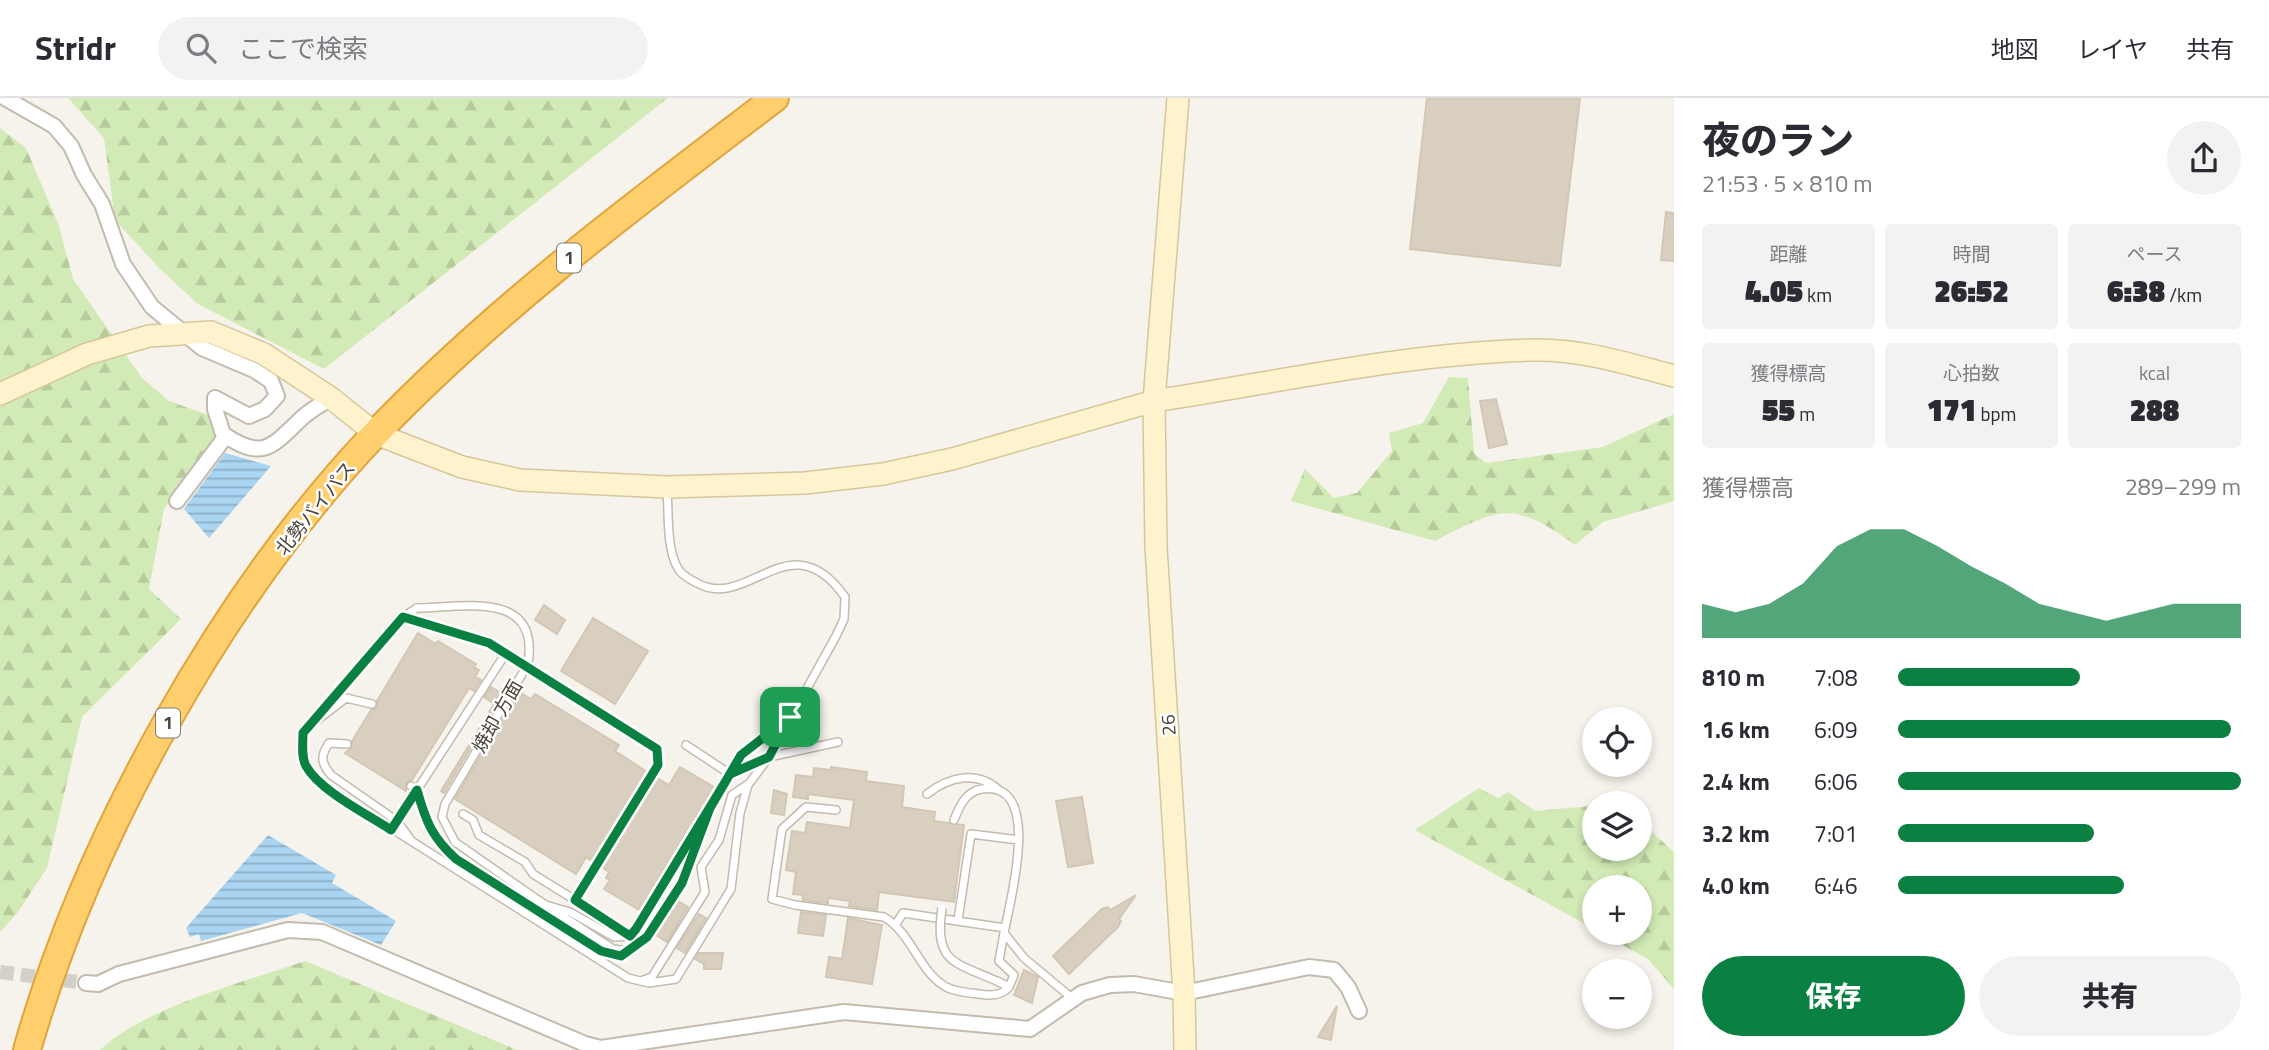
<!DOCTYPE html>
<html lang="ja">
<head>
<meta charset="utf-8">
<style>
  :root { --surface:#fff; --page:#f2f2f3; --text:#2b2b33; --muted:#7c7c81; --line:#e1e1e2; --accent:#0b8043 }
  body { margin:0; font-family:"Titillium Web","Noto Sans JP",sans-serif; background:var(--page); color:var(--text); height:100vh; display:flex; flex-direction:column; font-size:26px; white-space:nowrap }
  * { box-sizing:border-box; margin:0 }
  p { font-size:23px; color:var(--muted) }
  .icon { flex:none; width:38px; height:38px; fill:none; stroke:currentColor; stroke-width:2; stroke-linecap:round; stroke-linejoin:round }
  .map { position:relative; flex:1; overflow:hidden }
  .sheet { display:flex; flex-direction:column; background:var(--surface); width:595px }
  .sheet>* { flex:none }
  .controls { position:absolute; left:1582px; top:609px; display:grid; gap:14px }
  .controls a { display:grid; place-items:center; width:70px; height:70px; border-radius:50%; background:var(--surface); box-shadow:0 4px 10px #0003; font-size:35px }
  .pin { position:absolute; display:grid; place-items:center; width:60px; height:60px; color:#fff; margin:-30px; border-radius:14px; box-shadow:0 4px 10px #0006 }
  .round { display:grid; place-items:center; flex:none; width:74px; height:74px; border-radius:37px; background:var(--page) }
  .headline { display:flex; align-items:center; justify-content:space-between; height:119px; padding:0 28px }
  h1 { font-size:38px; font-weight:800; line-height:52px }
  .figures { display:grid; grid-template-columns:repeat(3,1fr); gap:10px; height:119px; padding:7px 28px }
  .figures div { display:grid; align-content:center; border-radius:7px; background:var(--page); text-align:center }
  .figures b { font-size:30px; font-weight:800 }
  .figures small { font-size:19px; font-weight:400 }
  .figures p { font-size:19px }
  .chart { height:196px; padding:14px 28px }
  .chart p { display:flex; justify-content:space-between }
  .chart svg { width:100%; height:126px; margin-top:7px; fill:var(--accent); opacity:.7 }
  .button { display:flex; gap:14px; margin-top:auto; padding:14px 28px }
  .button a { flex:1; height:80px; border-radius:42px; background:var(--accent); color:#fff; font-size:28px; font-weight:800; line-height:80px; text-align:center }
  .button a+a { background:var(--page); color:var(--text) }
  ul { padding:0 28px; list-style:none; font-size:23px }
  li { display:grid; grid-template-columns:112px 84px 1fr; align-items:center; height:52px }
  li i { height:18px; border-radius:9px; background:var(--accent) }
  header { display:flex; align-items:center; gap:42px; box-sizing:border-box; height:98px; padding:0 35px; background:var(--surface); border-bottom:2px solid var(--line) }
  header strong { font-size:33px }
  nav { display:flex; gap:38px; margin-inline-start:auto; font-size:24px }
  .search { width:490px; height:63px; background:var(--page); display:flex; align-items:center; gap:18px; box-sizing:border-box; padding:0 24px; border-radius:38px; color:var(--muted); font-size:26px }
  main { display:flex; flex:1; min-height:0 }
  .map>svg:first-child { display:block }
</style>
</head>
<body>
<header>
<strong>Stridr</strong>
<div class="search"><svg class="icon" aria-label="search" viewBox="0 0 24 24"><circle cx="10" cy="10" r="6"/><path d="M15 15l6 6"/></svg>ここで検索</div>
<nav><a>地図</a><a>レイヤ</a><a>共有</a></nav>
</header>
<main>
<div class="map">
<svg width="1674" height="952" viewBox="0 0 1674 952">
  <defs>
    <pattern id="forest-firs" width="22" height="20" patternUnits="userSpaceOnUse" patternTransform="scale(1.75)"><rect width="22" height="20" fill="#d2eab5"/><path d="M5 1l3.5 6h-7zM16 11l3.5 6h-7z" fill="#b6ca9c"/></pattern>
    <pattern id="water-rules" width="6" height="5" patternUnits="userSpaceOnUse" patternTransform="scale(1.75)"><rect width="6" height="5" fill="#a9d4f2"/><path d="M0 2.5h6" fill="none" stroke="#8caec5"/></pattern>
  </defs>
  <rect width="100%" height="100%" fill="#f6f3ec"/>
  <path fill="url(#forest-firs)" d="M68,0H668L324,271L198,206L160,171L115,122L104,40Z
    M0,30L26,50L59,128L73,181L142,280L169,303L211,318L218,340L164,411L149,491L181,521L82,619L47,770L18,814L0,834Z
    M1449,279L1468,280L1474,355L1486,365L1603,349L1674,316V403L1603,424L1575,447C1512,401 1500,410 1435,443L1291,403L1305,371L1334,400L1357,395L1392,353L1389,335L1423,325Z
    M1479,690L1498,700L1508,694L1535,713L1591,708L1594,711V751H1640V723L1674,754V891L1648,861L1601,835H1640V789H1594V831L1415,732Z
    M305,863L517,952H100C145,909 245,884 305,863Z"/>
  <path fill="url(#water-rules)" d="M225,355L271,368L209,440L184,411Z
    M268,737L336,777L332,785L396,823L381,847L302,815L201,843L199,836L190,839L186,830Z"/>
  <path fill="#d8cfc1" stroke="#d3c7b4" stroke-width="2" d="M1427,0H1580L1560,168L1410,151Z
    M1666,114L1674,115V163L1661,162Z
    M1496,301L1507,346L1489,350L1480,303Z
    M544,507L565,522L557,536L535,522Z
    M593,520L648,553L615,606L561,573Z
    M418,535L436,546L438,543L476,566L474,569L479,572L475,579L481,582L474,593L469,590L412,682L406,685V693L345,655L352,649V643L371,612L377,610V603Z
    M506,586L508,587L444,695L441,693L494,606L484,599L491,589L501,595Z
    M519,594L531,601L535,596L619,647L615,653L647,674L592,763L586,759L576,776L455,701Z
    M680,669L714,689L639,812L604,791L610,782L606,780L609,774L602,769L657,680L669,687Z
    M831,669L867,674L866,683L904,688L902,709L935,714L934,723L964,727L954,804L879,794L877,812L849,808L850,803L828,800V805L803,802V797L793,796L796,774L786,772L792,733L805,735L807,724L850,730L854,702L808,696V701L793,699L796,677L813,679L814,670L831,672Z
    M774,692L787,696L784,717L771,715Z
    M1082,699L1093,765L1068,769L1056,703Z
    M1136,797L1119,821L1121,823L1118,829L1069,876L1053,858L1102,811L1108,809L1110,812Z
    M678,803L688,809L667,844L656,837Z
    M801,814L826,817L823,838L798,835Z
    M699,816L706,820L685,855L677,850Z
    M848,820L882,827L872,886L826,879L829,859L842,861Z
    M699,855H723L721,871H704V866L695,861Z
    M1024,872L1038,879L1032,905L1014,897Z
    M1337,908L1331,942L1318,939Z"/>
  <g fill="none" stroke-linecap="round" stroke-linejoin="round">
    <path stroke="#d4d0c8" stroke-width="14" stroke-dasharray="14 7" stroke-linecap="butt" d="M0,874L86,885"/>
    <defs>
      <path id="lane" d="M417,510L397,523L303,635L306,667L321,686L628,880L649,885L676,881L731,791L740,715L748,687L769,659L836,538L844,521L845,499C790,421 748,514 697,485C691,482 683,478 679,472C666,453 669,416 667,393
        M403,518L489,545L658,651V667L575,802L630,838L741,657L786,623
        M316,623L346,600L372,606
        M347,646L329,645C320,658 321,665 331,677L397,723L411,742
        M686,647L730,676L769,659L838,644
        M411,688L417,692C426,722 434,740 456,761L601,853L621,858L647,839L682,785L703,727
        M927,696C950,678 978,672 1000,693
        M836,712L806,709L782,731L772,801L795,807L884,819C912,835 919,874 946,889C956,894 969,895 979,896C990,898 1002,898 1009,889
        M463,716L473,722L479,737L525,764L533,776L575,802
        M954,722C959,709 966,693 982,691C1044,682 1010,803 1004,835L1024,860L1073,901
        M391,732L506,555
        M538,802L613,851L628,853
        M549,808L570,814L614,839L630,838
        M958,822L971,736L1019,742
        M896,826L903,815L1005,830
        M641,883L652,879L705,794L701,769L719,742L732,697L747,687
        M997,883L1009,889L1014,877L999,863L1004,835"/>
      <path id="street" d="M5,0L54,28L71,48L84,77L102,106L123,166L152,209L202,250L254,272L271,283L277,298L265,311L249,318L215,300V311L223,336C264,364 272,348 303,319C311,312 321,306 331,300
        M177,403L226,338
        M86,885L98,886L119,876L288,832L322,834L585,946L601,950L844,914L1030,931L1082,895L1110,887L1134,886L1184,895L1309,869L1334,872L1348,889L1359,913"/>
      <path id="secondary" d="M0,296L87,256L149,238L211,234L264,256L331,300L376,336L462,369L520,382L667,389L805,385L883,376L952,361L1154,303L1178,0
        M1185,952L1184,895L1156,449L1154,303C1278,284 1408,255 1533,252C1582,251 1628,266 1674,278"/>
      <path id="highway" d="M27,952C88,738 222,497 376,335C497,209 637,105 775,0"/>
    </defs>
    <use href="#lane" stroke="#c2bbae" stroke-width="10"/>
    <use href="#street" stroke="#c2bbae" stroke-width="18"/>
    <use href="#secondary" stroke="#d6c79b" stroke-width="24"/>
    <use href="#highway" stroke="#e0a43c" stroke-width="30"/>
    <use href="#lane" stroke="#fff" stroke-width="7"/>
    <use href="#street" stroke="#fff" stroke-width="14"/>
    <use href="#secondary" stroke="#fff3cd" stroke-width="21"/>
    <use href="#highway" stroke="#ffcf6e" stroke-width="26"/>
    <defs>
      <path id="lane-bridge" d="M417,510C465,509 540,492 528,566L445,706L442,719L455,744L538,802
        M942,810C934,864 953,864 997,883"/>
    </defs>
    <use href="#lane-bridge" stroke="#c2bbae" stroke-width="10" stroke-linecap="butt"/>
    <use href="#lane-bridge" stroke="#fff" stroke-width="7"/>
  </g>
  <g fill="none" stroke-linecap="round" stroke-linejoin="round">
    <defs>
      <path id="route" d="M790,619L741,657L710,710L682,785L647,839L621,858L601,853L456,761C432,739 426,724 417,692L391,732C367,716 320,693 306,668C301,659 303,646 303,635L403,519L489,545L657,651L658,667L575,802L630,838L636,831L730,676L769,659L790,619"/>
    </defs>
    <use href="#route" stroke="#fff" stroke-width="14"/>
    <use href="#route" stroke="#0b8043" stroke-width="9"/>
  </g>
  <g text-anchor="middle" stroke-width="5" stroke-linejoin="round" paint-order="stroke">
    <g fill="#fff" stroke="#817c74" stroke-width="2">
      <rect x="557" y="145.5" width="24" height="29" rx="5"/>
      <rect x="156" y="610.5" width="24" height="29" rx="5"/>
    </g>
    <g font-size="18" font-weight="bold" fill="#4b4439">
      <text x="569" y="166">1</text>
      <text x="168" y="631">1</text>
    </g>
    <g font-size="19" fill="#4b4439" stroke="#fff">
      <text transform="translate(315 410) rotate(-51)" y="7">北勢バイパス</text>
      <text transform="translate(497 618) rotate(-60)" y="7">焼却 方面</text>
      <text transform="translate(1168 627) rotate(-94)" y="7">26</text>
    </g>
  </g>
</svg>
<div class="controls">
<a><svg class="icon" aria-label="locate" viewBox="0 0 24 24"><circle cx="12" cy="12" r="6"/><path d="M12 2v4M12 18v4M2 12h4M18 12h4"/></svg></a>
<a><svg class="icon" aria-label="layers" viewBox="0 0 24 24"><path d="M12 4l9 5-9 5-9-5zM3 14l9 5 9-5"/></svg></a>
<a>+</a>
<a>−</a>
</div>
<div class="pin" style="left:790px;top:619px;background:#1e9e55"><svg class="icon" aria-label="arrive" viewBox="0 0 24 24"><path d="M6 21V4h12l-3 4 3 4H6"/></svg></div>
</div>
<section class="sheet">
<div class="headline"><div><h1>夜のラン</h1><p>21:53 · 5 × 810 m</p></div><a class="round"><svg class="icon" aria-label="share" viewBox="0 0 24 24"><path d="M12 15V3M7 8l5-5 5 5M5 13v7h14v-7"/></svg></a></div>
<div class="figures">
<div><p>距離</p><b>4.05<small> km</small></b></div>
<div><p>時間</p><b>26:52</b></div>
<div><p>ペース</p><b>6:38<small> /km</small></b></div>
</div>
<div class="figures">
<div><p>獲得標高</p><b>55<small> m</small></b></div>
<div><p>心拍数</p><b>171<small> bpm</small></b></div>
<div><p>kcal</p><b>288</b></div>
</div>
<div class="chart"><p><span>獲得標高</span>289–299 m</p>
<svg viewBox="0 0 160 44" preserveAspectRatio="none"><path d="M0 44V32L10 35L20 32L30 25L40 12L50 6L60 6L70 12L80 19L90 25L100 32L110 35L120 38L130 35L140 32L150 32L160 32V44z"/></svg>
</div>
<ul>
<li><b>810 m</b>7:08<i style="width:53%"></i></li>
<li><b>1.6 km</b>6:09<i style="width:97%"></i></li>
<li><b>2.4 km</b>6:06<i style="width:100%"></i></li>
<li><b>3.2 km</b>7:01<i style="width:57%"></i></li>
<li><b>4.0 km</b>6:46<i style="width:66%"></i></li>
</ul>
<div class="button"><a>保存</a><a>共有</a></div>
</section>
</main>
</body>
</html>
